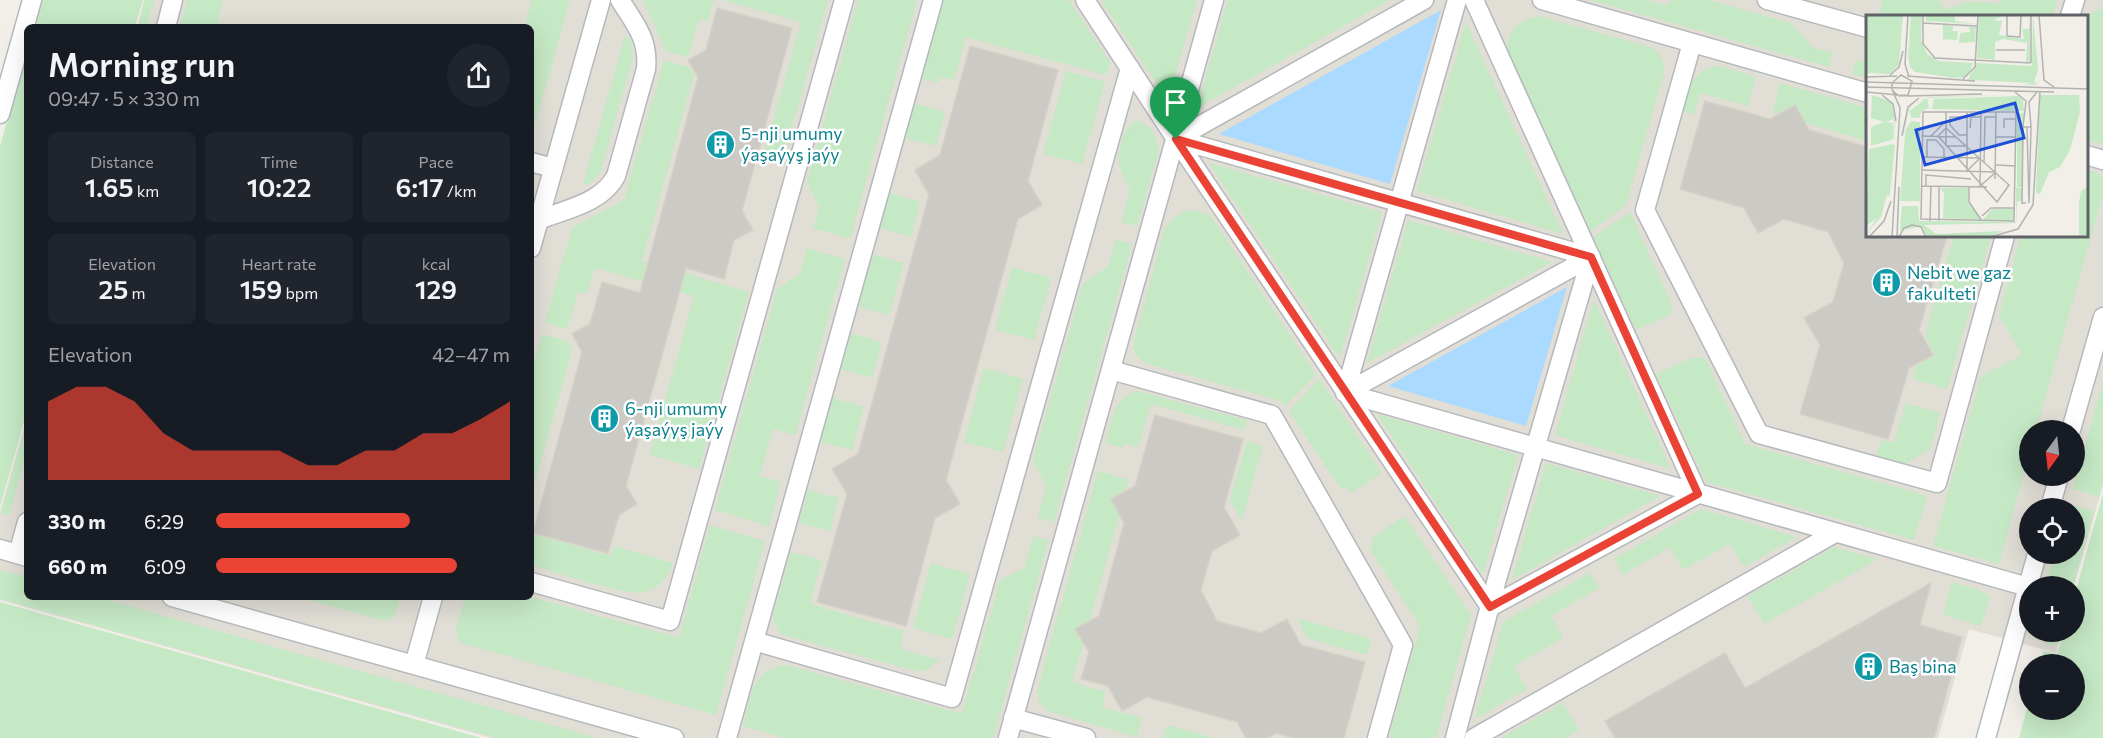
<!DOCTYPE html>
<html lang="en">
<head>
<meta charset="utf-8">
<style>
  :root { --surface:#171b24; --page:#20242c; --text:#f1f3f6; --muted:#9ea1a6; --accent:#ea4335 }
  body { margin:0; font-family:Commissioner,sans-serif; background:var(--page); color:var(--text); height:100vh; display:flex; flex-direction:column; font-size:22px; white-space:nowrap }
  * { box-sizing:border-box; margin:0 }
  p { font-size:20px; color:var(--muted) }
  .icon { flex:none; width:33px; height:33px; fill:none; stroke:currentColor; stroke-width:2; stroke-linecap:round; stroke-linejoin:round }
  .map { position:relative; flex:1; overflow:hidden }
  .panel { position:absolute; left:24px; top:24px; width:510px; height:576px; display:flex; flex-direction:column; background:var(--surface); border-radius:9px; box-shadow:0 6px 24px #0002 }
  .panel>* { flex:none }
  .needle { width:39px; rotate:195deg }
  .controls { position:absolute; left:2019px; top:420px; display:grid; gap:12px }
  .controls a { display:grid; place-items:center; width:66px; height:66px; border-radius:50%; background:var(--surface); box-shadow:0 6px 24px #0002; font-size:30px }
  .pin { position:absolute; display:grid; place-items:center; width:51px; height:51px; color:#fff; margin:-62px -26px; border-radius:50% 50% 50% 0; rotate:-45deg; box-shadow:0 0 6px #0007 }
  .pin .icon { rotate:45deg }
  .round { display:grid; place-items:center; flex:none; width:63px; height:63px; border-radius:32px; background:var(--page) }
  .headline { display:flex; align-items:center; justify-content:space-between; height:102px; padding:0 24px }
  h1 { font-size:33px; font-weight:600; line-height:45px }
  .stats { display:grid; grid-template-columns:repeat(3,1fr); gap:9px; height:102px; padding:6px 24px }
  .stats div { display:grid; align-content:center; border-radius:9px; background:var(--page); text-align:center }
  .stats b { font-size:26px; font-weight:600 }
  .stats small { font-size:16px; font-weight:400 }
  .stats p { font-size:16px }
  .chart { height:168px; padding:12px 24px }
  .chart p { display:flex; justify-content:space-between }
  .chart svg { width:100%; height:108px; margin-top:6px; fill:var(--accent); opacity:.7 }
  ul { padding:0 24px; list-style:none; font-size:20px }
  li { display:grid; grid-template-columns:96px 72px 1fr; align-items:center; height:45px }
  li i { height:15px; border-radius:8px; background:var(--accent) }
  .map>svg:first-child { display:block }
</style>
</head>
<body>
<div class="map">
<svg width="2103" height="738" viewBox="0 0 2103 738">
  <rect width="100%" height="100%" fill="#f1efe8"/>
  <path fill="#e1ded6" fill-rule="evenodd" d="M144,0H2103V485L2074,586H2030V632H2062L2056,653L1969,629L1938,738H491L0,600V512L27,416V597H531V27H137ZM1868,16H2086V236H1868ZM2030,430H2074V476H2030ZM2030,508H2074V554H2030Z"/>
  <path fill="#c5e8c5" d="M41,0H143L135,27H34Z
    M145,0H154L147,27H138Z
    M188,0H223L217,22L235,27H180Z
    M532,0H570L534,129L531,131V27H525Z
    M643,0H714L708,21L699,19L688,57L666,51Z
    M723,0H828L782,163L763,157L801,22Z
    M858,0H917L850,239L813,228L819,208L807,181Z
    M944,0H1069L1110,62L1106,75L966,37L954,80L940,77L938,83L921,78Z
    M1101,0H1197L1168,100Z
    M1228,0H1390L1197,108Z
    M1590,0H1646L1665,5L1672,0H1709L1791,23L1812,47L1833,53L1829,67Z
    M1883,0H1939L1945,10C1968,0 1974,0 2000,4L2001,0H2057L2053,16H1894L1879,12Z
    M2103,8V144L2087,140L2086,16H2084Z
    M1539,16L1650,47C1660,53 1664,60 1664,73L1626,205L1591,231L1506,48C1510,28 1519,20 1539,16Z
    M1466,22L1563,234L1417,191Z
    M625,36L631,41L633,57L600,173L589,184H583Z
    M27,50V411L0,507V146Z
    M664,60L691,68L694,75L642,261L749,292L699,469L650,455L694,296L595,268L587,294L578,292L567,329L545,322L572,228L624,200Z
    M1856,60L1867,63V78L1852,74Z
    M1714,66L1723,67L1756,77L1748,106L1700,93L1694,115L1682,111C1689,88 1689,75 1714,66Z
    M1066,71L1105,82L1082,164L1043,154Z
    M1780,83L1867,108V141L1806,123L1795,104L1776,114L1772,113Z
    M914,103L945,112L936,146L905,138Z
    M1136,120C1151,124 1158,138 1158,153L1137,226L1121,222L1130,190C1127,183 1122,175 1120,168C1115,154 1124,128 1136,120Z
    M1209,163L1382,212L1340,358Z
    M2087,170L2096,172L2103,178V195L2036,430H2030L2029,455L1999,564L1933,546L1981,376L2022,355L1999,315L2021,236H2086Z
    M890,193L920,202L911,237L880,228Z
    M1192,210L1210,215L1316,375L1285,406L1281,401L1152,365C1139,360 1132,356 1134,341L1165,228C1174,217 1179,212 1192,210Z
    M1630,212L1672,305L1670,315L1636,330L1593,237Z
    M1408,220L1552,262L1367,363Z
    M1954,236H1991L1947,389L1913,379L1917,366L1935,355L1925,336Z
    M1116,240L1132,244L1054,522L1038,518L1046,487L1033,460L1083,284L1108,266Z
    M807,248L845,259L795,435L773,429L760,476L781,482L769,526L715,510L777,289L800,273Z
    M873,254L904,263L889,315L858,306Z
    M1012,267L1051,278L1034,340L995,330Z
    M1594,300L1671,469L1555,435Z
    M851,333L882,342L872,378L841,369Z
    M542,334L568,341L572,351L531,496V373Z
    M1700,357L1706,360L1745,444L1927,496L1914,540L1706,482L1656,374L1690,359Z
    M984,368L1023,379L1003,452L964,442Z
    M1319,379L1382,473L1351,493L1346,486L1341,489L1289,411Z
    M2103,382V482L2099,497L2073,489Z
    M1137,391L1247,420L1244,430L1151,404L1138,447L1124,443L1122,448L1106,443C1112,423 1113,397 1137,391Z
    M833,398L864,407L852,450L821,442Z
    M1906,403L1940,413L1930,449L1902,466L1876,458L1881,440L1894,443Z
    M1377,414L1518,455L1483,574Z
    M27,420V452L9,516L1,513Z
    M1247,441L1263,446L1242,520L1230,501Z
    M1546,463L1660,496L1512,580Z
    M1098,471L1129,480L1126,489L1110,499L1119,516L1090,620L1074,629L1083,645L1072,682L1106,692L1102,707L1142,718L1137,737L1047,711L1039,702L1037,691Z
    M808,490L839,498L830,531L799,523Z
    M2103,493V738H2019L2029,701L2030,710H2074V664H2040L2043,651L2057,654L2064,632H2074L2075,594Z
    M2069,504L2094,511L2073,586H2045L2055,554H2074V508H2067Z
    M1701,509L1797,537L1744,567L1730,544L1683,570L1670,547L1623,575L1614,559Z
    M1405,516L1471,615L1436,738H1389L1420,626L1371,551L1373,537Z
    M710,525L765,541L716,715L465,644L458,640L456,631L465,597H531L679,638Z
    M531,533L611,556L614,546L673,563C667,577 661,588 645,592C629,597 552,571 531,565Z
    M1033,536L1049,540L993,738H784L743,726C751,698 751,668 787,665L962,714L1000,580L1024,568Z
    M1834,547L1878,559L1764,624L1748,596Z
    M791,552L822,560L810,604L904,631L900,649L940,660L926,670L916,671L783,635L777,629L773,617Z
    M931,563L970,574L952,639L913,628Z
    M0,570L27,577V597H97L598,738H496L0,599Z
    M1590,573L1599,588L1551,616L1563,638L1514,666L1527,689L1475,719L1503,622Z
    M1952,582L1976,589L1990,596L1981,626L1943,615Z
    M298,597H401L394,617L385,621Z
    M0,602L482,738H0Z
    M1297,618L1372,639L1367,655L1307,638Z
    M2049,632H2061L2057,646L2046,644Z
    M1563,703L1579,730L1565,738H1500Z
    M1167,725L1214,738H1163Z"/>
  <path fill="#aadaff" d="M1441,10L1390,184L1219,134Z
    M1567,287L1526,426L1388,386Z"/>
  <path fill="#cccac5" stroke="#d6d1c6" stroke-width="1.5" d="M717,8L792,28L742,211L753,230L734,240L724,279L686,268L626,486L637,504L619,515L608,553L533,533L582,352L572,334L590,324L602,282L640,293L698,77L688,60L706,50Z
    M970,46L1058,70L1028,181L1042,205L1018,219L946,480L960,504L935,518L906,626L817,602L847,494L832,469L858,454L929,195L915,170L940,155Z
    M1705,101L1770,119L1795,105L1809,130L1868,147V236H1947L1919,330L1933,355L1909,368L1888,439L1800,414L1820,345L1804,318L1833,302L1844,263L1828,232L1784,219L1758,233L1744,208L1680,189Z
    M1155,415L1243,439L1224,507L1240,535L1212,551L1201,590L1217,621L1261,633L1287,619L1301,645L1365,662L1344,738H1293L1276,733L1267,738H1246L1237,722L1147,697L1122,711L1108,686L1081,679L1089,652L1075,629L1099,616L1124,523L1111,499L1135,486Z
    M1931,583L1920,625L1962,637L1934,738H1615L1605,721L1725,653L1745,688Z"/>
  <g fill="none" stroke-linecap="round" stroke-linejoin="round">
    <defs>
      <path id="lane" d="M1085,0L1176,139L1490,607L1698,494L1474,0
        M1542,0L1868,93
        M1767,0L1868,28
        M2070,16L2075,0
        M166,27L173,0
        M1692,43L1645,210L1759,434L1937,483L2005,236
        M0,114L32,0
        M1176,139L1591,257
        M1176,139L1424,0
        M2086,155L2103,160
        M531,162L553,168
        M539,220C566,209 602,203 616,176L646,69C649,39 635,24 620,0
        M531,248L601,0
        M1111,370L1272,415L1403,645L1377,738
        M1345,393L2028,587
        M1345,393L1457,0
        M1345,393L1591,257
        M2071,430L2103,317
        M2050,508L2059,476
        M0,549L27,557
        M18,554L27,522
        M531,582L670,621L844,0
        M172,597L674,738
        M754,641L952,698L1130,68
        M414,665L433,597
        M1013,718L1086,738
        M727,738L933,0
        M1008,738L1214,0
        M1455,738L1497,579L1591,257
        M1474,738L1835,533
        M1986,738L2037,554"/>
    </defs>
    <use href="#lane" stroke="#b5b8bc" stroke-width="21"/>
    <use href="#lane" stroke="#fff" stroke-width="18"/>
  </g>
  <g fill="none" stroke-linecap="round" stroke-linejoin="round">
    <defs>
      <path id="route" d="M1176,139L1591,257L1698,494L1490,607Z"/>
    </defs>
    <use href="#route" stroke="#fff" stroke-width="12"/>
    <use href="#route" stroke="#ea4335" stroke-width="8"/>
  </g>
  <defs>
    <symbol id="building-disc" viewBox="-11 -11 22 22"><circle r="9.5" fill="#0f9aa8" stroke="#fff"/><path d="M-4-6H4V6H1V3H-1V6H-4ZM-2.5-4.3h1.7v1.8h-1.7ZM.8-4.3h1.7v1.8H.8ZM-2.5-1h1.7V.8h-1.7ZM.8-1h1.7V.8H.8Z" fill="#fff"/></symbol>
  </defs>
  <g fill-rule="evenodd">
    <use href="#building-disc" x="704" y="128" width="33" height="33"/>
    <use href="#building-disc" x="1870" y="266" width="33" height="33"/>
    <use href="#building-disc" x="588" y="402" width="33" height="33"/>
    <use href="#building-disc" x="1852" y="650" width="33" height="33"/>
  </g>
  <g text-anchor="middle" stroke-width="5" stroke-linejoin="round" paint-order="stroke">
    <g font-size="18" fill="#0d838f" stroke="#fff" text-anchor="start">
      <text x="741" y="140">5-nji umumy<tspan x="741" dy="21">ýaşaýyş jaýy</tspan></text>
      <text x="1907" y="279">Nebit we gaz<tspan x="1907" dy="21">fakulteti</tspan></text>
      <text x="625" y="415">6-nji umumy<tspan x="625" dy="21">ýaşaýyş jaýy</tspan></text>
      <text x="1889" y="673">Baş bina</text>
    </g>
  </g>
  <g transform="translate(1866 15)">
    <rect width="222" height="222" fill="#f1efe8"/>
    <path d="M0,0H37L33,49L24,59L0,58ZM44,0V17L45,0H56L55,26L61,39L73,46L107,48L103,59L98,63L86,62L95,64L49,57L44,52L42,41L43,24V47ZM60,0H89V6L110,9L60,6ZM113,0L135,2L127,5L136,6L133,20L158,24L156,14H163L164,0V47H160L161,28L137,24L129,27V45L111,43ZM167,0L173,64L172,68L168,70L156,69L171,68L173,64L172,55L168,68L102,65L110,48L166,51ZM77,10L110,12L109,27L93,28L94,18L104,17L103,12L87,11V16H92L91,25L77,24ZM6,80L24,86L29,99V123L28,104L19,107L27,108L28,124L5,131V112L18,107L5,103ZM138,80L61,83L63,93L56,96L53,103H45L44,96L59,84L47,89L42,98L39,116L45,106L54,107V186H34L40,107L42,96L46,89L63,82ZM174,80H213L214,97L204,135L194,152L183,157L174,179L170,178ZM152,81L157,85L158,96L66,94L68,84ZM158,98L156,172H151V99ZM27,129L29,131L23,188L24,181L21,180L15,202L0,219L11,203L0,211L3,134ZM222,171V221H213V188L215,176ZM74,173H102V188L116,205L77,203L78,178ZM150,173H156V186H151L150,208L58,210L70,219L137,216L122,222H62L55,211L34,216L36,191H52L53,206L150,207ZM126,194H148V206L117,205Z" fill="#c5e8c5"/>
    <path fill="none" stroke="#b3b3b1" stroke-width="1.5" d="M42,0L39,49L43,62M57,0V29L69,43L165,48M141,0V21L154,22L155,0M173,0L178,65L188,72M57,8L111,11M130,35H159M165,48V0M24,60L33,52L37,36M41,61L109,66M0,62L31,61M97,64L109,52L112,0M0,67L222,74M0,72L188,77M0,77L42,81L116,79M149,77L160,86L157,112H165L163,87L171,77M16,80L27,89L30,106M150,97L148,206L55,204L57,97H152M157,112L156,188H160M161,112L163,188L165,112M80,113L143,170L131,187L72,121ZM104,113L105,102H115M138,113V104H150M101,120H93L84,110V102H101M36,121L42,92L53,83M55,121L90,122M65,121L80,106M130,122H150M80,131V96M80,131H101M55,142L114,143M61,142V125H70L78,134V142M118,147L119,102H130M130,150L150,151M55,155L130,157M101,156V97M101,156L114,143M129,164L130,97M55,171L121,172M60,171V160L105,164M114,171L130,157M103,172V187L116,206M114,172L115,97M116,201L125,193H149M64,206L65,171M73,206V171M3,222L18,206L25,186M26,222L34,93L26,74V68L35,60L46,66L42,80L33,81L27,76M31,222L33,172M33,222L38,213L46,210L55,212L60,222M124,222L152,214L167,190L174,77"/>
    <path fill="#1d4ed8" fill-opacity="0.15" stroke="#1d4ed8" stroke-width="3" d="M149,88L158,123L59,150L50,115Z"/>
    <rect width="222" height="222" fill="none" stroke="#5f6368" stroke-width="3"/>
  </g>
</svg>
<div class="controls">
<a><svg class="needle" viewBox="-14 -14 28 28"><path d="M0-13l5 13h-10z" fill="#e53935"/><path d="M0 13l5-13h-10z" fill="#9ea1a6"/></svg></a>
<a><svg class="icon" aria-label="locate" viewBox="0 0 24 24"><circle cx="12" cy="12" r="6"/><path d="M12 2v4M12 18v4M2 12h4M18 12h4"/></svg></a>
<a>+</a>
<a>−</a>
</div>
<div class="pin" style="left:1176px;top:139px;background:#1e9e55"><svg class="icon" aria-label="arrive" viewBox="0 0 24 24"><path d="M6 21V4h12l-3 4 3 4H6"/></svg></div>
<section class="panel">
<div class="headline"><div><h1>Morning run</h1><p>09:47 · 5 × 330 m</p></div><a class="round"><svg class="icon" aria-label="share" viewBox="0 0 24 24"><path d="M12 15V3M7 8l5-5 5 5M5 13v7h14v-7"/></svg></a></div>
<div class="stats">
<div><p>Distance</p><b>1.65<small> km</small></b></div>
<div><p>Time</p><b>10:22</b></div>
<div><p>Pace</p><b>6:17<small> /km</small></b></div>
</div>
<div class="stats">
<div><p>Elevation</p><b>25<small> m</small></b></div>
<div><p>Heart rate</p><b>159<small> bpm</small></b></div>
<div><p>kcal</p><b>129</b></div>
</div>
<div class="chart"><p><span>Elevation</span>42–47 m</p>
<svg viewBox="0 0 160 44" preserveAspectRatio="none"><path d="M0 44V12L10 6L20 6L30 12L40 25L50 32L60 32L70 32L80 32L90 38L100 38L110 32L120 32L130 25L140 25L150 19L160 12V44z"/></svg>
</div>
<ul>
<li><b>330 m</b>6:29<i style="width:66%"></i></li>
<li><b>660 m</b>6:09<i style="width:82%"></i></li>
</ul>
</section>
</div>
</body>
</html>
